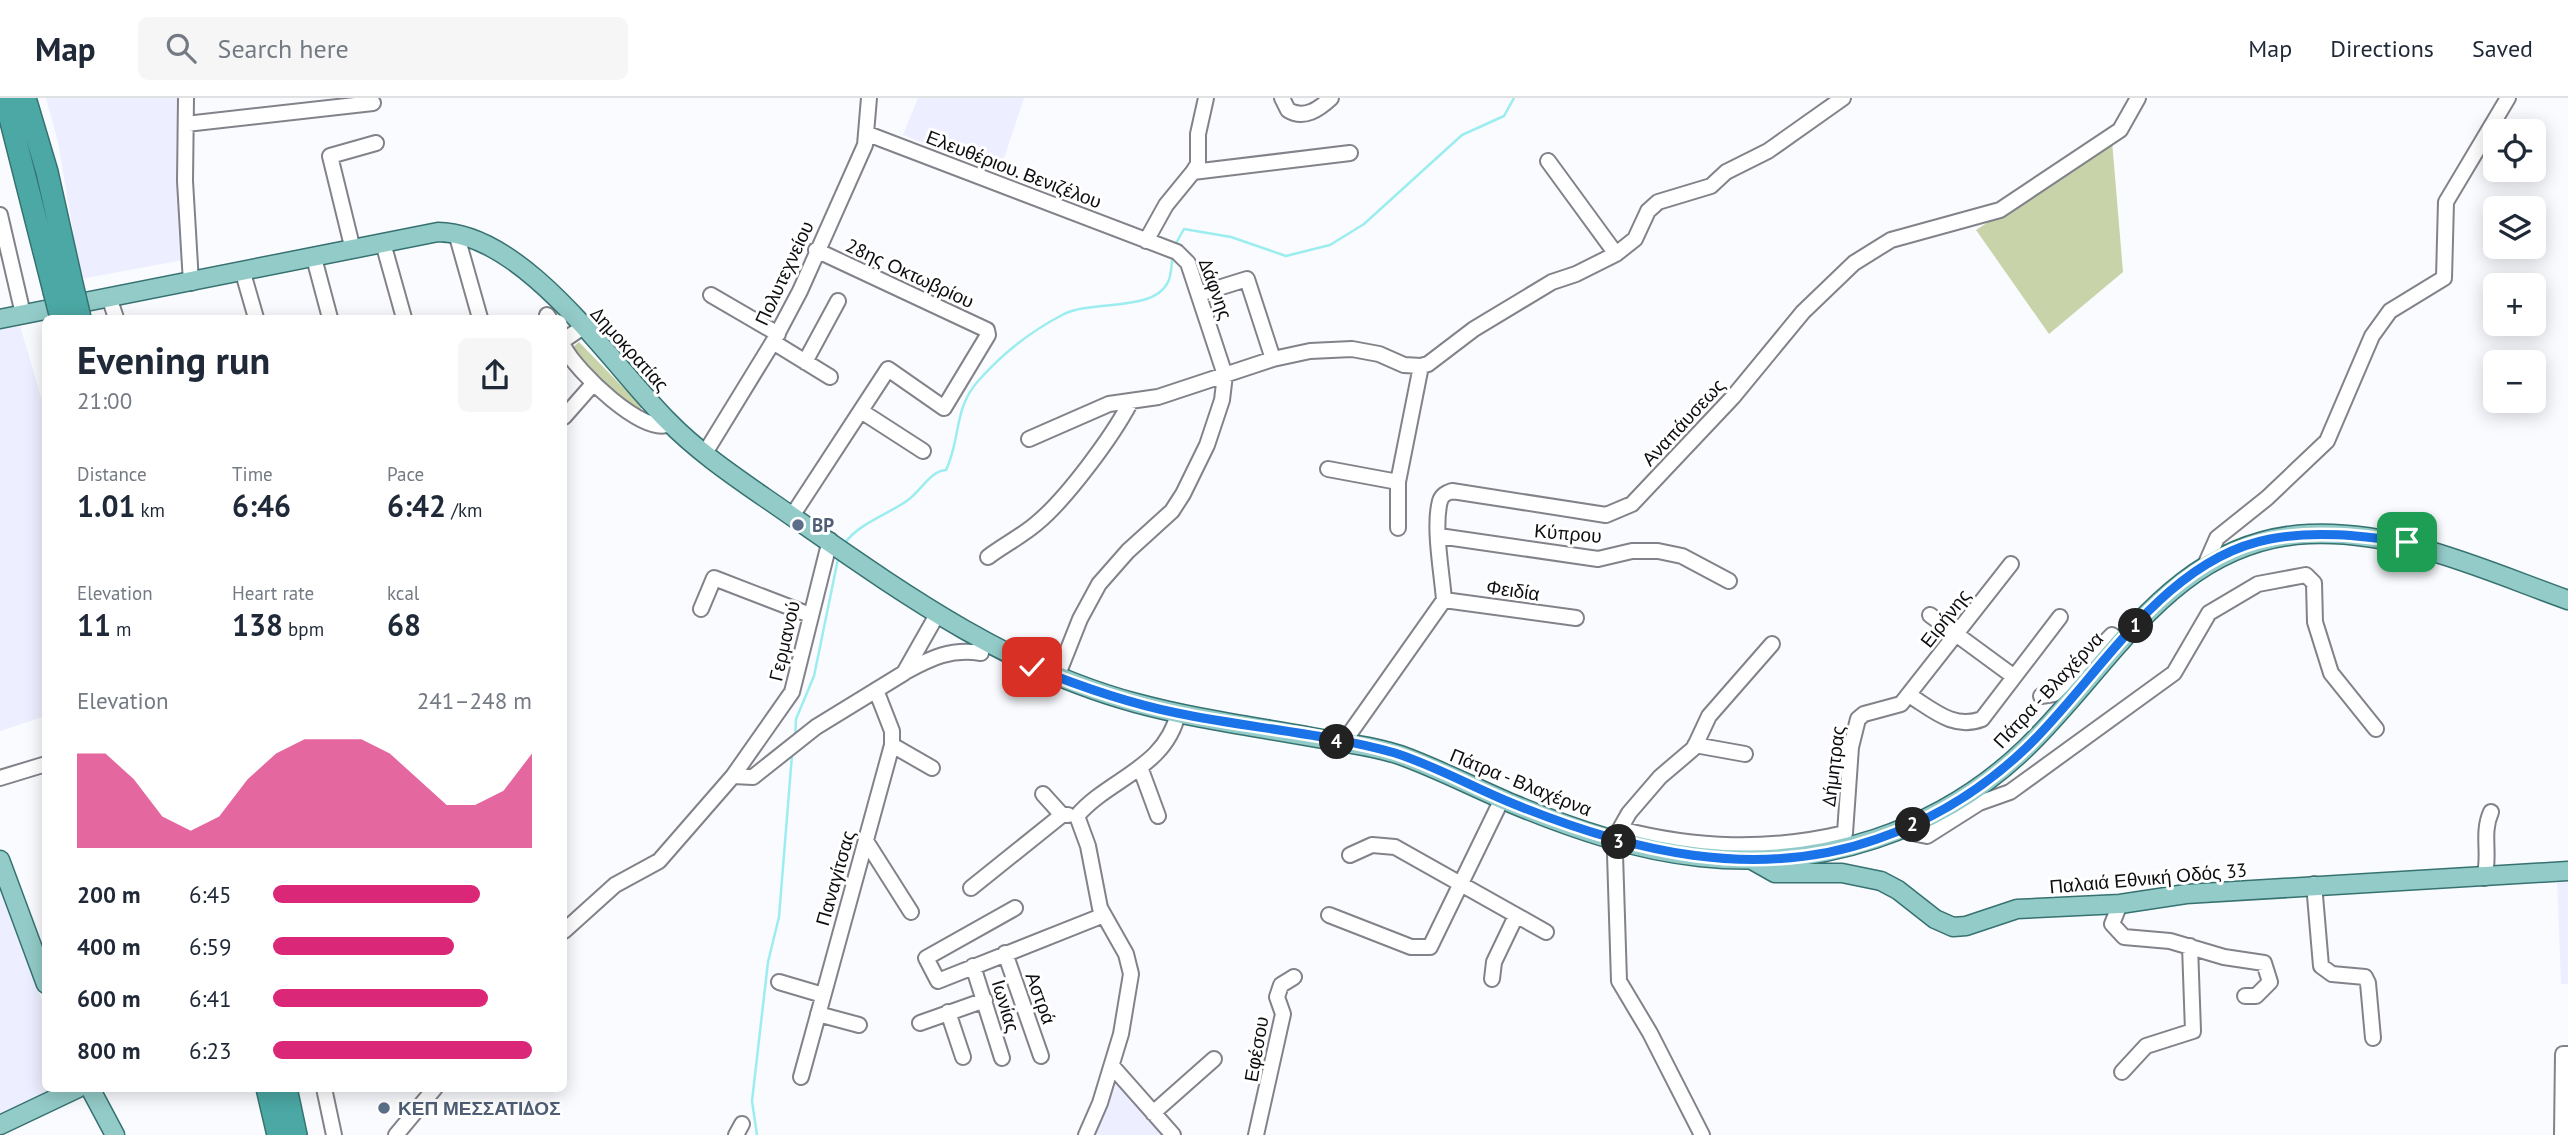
<!DOCTYPE html>
<html lang="en">
<head>
<meta charset="utf-8">
<style>
  :root { --surface:#fff; --page:#f6f6f7; --text:#1f2937; --muted:#747a83; --line:#e0e1e3; --accent:#db2777 }
  body { margin:0; font-family:"PT Sans",sans-serif; background:var(--page); color:var(--text); height:100vh; display:flex; flex-direction:column; font-size:26px; white-space:nowrap }
  * { box-sizing:border-box; margin:0 }
  p { font-size:23px; color:var(--muted) }
  .icon { flex:none; width:38px; height:38px; fill:none; stroke:currentColor; stroke-width:2; stroke-linecap:round; stroke-linejoin:round }
  .map { position:relative; flex:1; overflow:hidden }
  .details { position:absolute; left:42px; top:217px; width:525px; height:777px; display:flex; flex-direction:column; background:var(--surface); border-radius:10px; box-shadow:0 4px 18px #0003 }
  .details>* { flex:none }
  .controls { position:absolute; left:2483px; top:21px; display:grid; gap:14px }
  .controls a { display:grid; place-items:center; width:63px; height:63px; border-radius:10px; background:var(--surface); box-shadow:0 4px 18px #0003; font-size:35px }
  .pin { position:absolute; display:grid; place-items:center; width:60px; height:60px; color:#fff; margin:-30px; border-radius:14px; box-shadow:0 4px 10px #0006 }
  .km { position:absolute; width:35px; height:35px; margin:-18px; border-radius:50%; background:#222; color:#fff; font-size:19px; line-height:35px; text-align:center }
  .round { display:grid; place-items:center; flex:none; width:74px; height:74px; border-radius:10px; background:var(--page) }
  .headline { display:flex; align-items:center; justify-content:space-between; height:119px; padding:0 35px }
  h1 { font-size:38px; font-weight:600; line-height:52px }
  .metrics { display:grid; grid-template-columns:repeat(3,1fr); gap:10px; height:119px; padding:7px 35px }
  .metrics div { display:grid; align-content:center }
  .metrics b { font-size:30px; font-weight:600 }
  .metrics small { font-size:19px; font-weight:400 }
  .metrics p { font-size:19px }
  .chart { height:196px; padding:14px 35px }
  .chart p { display:flex; justify-content:space-between }
  .chart svg { width:100%; height:126px; margin-top:7px; fill:var(--accent); opacity:.7 }
  ul { padding:0 35px; list-style:none; font-size:23px }
  li { display:grid; grid-template-columns:112px 84px 1fr; align-items:center; height:52px }
  li i { height:18px; border-radius:9px; background:var(--accent) }
  header { display:flex; align-items:center; gap:42px; box-sizing:border-box; height:98px; padding:0 35px; background:var(--surface); border-bottom:2px solid var(--line) }
  header strong { font-size:33px }
  nav { display:flex; gap:38px; margin-inline-start:auto; font-size:24px }
  .search { width:490px; height:63px; background:var(--page); display:flex; align-items:center; gap:18px; box-sizing:border-box; padding:0 24px; border-radius:10px; color:var(--muted); font-size:26px }
  .map>svg:first-child { display:block }
</style>
</head>
<body>
<header>
<strong>Map</strong>
<div class="search"><svg class="icon" aria-label="search" viewBox="0 0 24 24"><circle cx="10" cy="10" r="6"/><path d="M15 15l6 6"/></svg>Search here</div>
<nav><a>Map</a><a>Directions</a><a>Saved</a></nav>
</header>
<div class="map">
<svg width="2568" height="1037" viewBox="0 0 2568 1037">
  <rect width="100%" height="100%" fill="#fafbfe"/>
  <path fill="#edeeff" d="M46,0H178L176,62L183,162L81,181L58,44Z
    M918,0H1024L999,75L903,37Z
    M20,228L45,313V618L0,633V232Z
    M2568,778V886H2561L2557,779Z
    M0,788L45,911L46,990L65,991L0,1018Z
    M1115,986L1119,987L1162,1037H1094Z"/>
  <path fill="#c8d3a9" d="M2112,43L2123,174L2049,236L1976,132Z
    M579,244L642,309L640,312L605,288L571,251Z"/>
  <g fill="none" stroke-linecap="round" stroke-linejoin="round">
    <path stroke="#9cedef" stroke-width="2.5" d="M1175,147L1184,131L1231,139L1286,158L1330,147L1364,126L1462,37L1504,18L1514,0
      M845,445C859,425 889,416 908,402C921,393 930,373 946,372C961,342 953,310 979,282C1002,256 1033,232 1064,216C1093,202 1154,214 1168,184C1172,176 1171,166 1173,157
      M795,640L796,621L814,578L838,461
      M757,1037L752,1003L768,864L779,819L792,657"/>
    <defs>
      <path id="minor" d="M186,0L185,83L191,185
        M1282,0L1288,12C1304,22 1319,11 1331,0
        M186,26L373,5
        M868,36L1177,154L1188,165L1225,277L1222,302L1207,347L1183,396L1172,413L1128,453L1099,486L1080,521L1057,579
        M1548,63L1616,156
        M1193,74L1198,66V36L1206,0
        M0,117L23,216
        M456,135L480,220
        M1146,143L1166,107L1193,74L1350,55
        M383,145L404,220
        M353,152L330,58L376,45
        M314,160L330,220
        M243,175L256,220
        M1199,196L1247,181L1273,261
        M711,197L778,236
        M109,199L116,220
        M547,217L549,220
        M564,242L583,229
        M773,244L830,279
        M564,249C576,273 644,339 670,326
        M805,264L838,203
        M861,313L923,353
        M564,319L593,286
        M1029,341L1109,306L1158,299L1273,261L1310,253L1352,251L1379,256L1404,267L1421,268L1428,266L1474,231L1552,184L1576,176L1616,156L1635,141L1648,113L1658,104L1711,88L1726,74L1768,53L1843,0
        M705,355L773,244L800,193L865,47L869,0
        M1328,371L1398,384
        M792,418L888,271L944,310L988,237L987,232L816,152
        M1398,430V384L1421,268
        M1439,438L1598,461L1632,453H1658L1682,458L1729,483
        M988,459C1004,447 1022,438 1037,425C1067,400 1112,339 1130,305
        M2206,465L2217,440L2267,400L2327,343L2372,238L2390,213L2444,180L2446,104L2508,0
        M1444,502L1576,520
        M701,511L714,480L810,517
        M1930,517L2013,578
        M905,574C931,560 951,550 981,555
        M1909,597C1933,612 1954,632 1982,621L2060,519
        M2041,598L2054,596L2112,537L2122,545
        M1343,645L1444,502C1442,475 1433,429 1440,403C1442,397 1446,395 1452,393L1606,417L1632,406L1733,299L1803,214L1854,165L1891,142L2000,112L2120,32L2138,0
        M892,647L932,670
        M1695,647L1745,656
        M1140,669L1158,718
        M733,678L792,594L830,442
        M0,680L46,666
        M1043,696L1062,717H1068
        M1911,728L1917,736L1927,738L1979,705L2010,694L2174,575L2209,515L2258,486L2306,477L2314,485L2315,524L2331,575L2376,631
        M1620,731C1697,751 1768,753 1845,735L1851,649L1858,621L1864,616L1901,606L2011,466
        M866,743L911,814
        M1350,757L1372,747L1395,749L1546,834
        M2484,780C2491,758 2481,736 2491,714
        M2314,786L2321,868L2332,876L2365,879L2368,885L2373,940
        M971,790L1062,717
        M2120,806L2112,826L2124,839L2170,843L2224,859L2264,865L2270,884L2256,898H2245
        M1015,810L926,860L938,883L1104,817
        M1329,817L1411,849H1430L1502,701
        M564,833L615,787L659,763L733,678L753,679L816,629L904,575L938,515
        M1005,855L1041,958
        M973,868L1002,960
        M1492,881L1494,864L1516,818
        M779,884L823,897
        M948,914L963,959
        M818,916L859,927
        M920,925L985,902
        M1112,968L1173,1037
        M2122,974L2146,948L2193,933L2190,848
        M801,979L892,647V633L876,592
        M324,990L334,1037
        M1153,1015L1214,961
        M396,1037L435,990
        M736,1037L742,1026
        M1086,1037L1100,1005L1121,936L1131,876L1126,856L1100,810L1088,748L1077,718C1108,681 1166,670 1178,615
        M1256,1037L1283,916L1277,899L1281,887L1294,879
        M1702,1037L1650,935L1619,883L1615,756L1620,731L1629,715L1660,679L1694,650L1709,618L1772,546
        M2562,1037L2563,956H2568"/>
      <path id="major" d="M0,221L438,134C525,135 610,265 668,323C696,352 731,376 764,399C882,480 997,568 1136,605C1195,621 1257,629 1317,640C1344,645 1374,648 1400,657C1439,671 1475,690 1513,706C1573,731 1635,752 1700,759C1819,772 1939,734 2026,650C2113,566 2173,442 2309,436C2400,432 2484,472 2568,502
        M0,762L46,886
        M1752,762L1775,775H1842L1881,783L1898,792L1935,821L1953,829L1966,828L2017,811L2120,806L2186,796L2568,773
        M90,990L115,1037
        M0,1027L78,990"/>
      <path id="highway" d="M5,0L54,193
        M25,0L47,74L72,186
        M267,990L278,1037
        M286,990L296,1037"/>
    </defs>
    <use href="#minor" stroke="#82828a" stroke-width="18"/>
    <use href="#major" stroke="#367271" stroke-width="21"/>
    <use href="#highway" stroke="#367271" stroke-width="24"/>
    <use href="#minor" stroke="#fff" stroke-width="14"/>
    <use href="#major" stroke="#93cbc8" stroke-width="18"/>
    <use href="#highway" stroke="#4ba8a4" stroke-width="21"/>
    <defs>
      <path id="highway-bridge" d="M72,186L80,220
        M54,193L61,220"/>
    </defs>
    <use href="#highway-bridge" stroke="#367271" stroke-width="24" stroke-linecap="butt"/>
    <use href="#highway-bridge" stroke="#4ba8a4" stroke-width="21"/>
  </g>
  <g fill="none" stroke-linecap="round" stroke-linejoin="round">
    <defs>
      <path id="route" d="M1032,569C1079,588 1127,605 1177,615C1249,630 1324,635 1395,655C1436,668 1474,690 1514,706C1629,753 1755,784 1877,741C1933,722 1983,691 2026,650C2099,580 2163,461 2270,441C2316,432 2361,438 2407,444"/>
    </defs>
    <use href="#route" stroke="#fff" stroke-width="14"/>
    <use href="#route" stroke="#1a73e8" stroke-width="9"/>
  </g>
  <g fill="#5c6f8a" stroke="#fff" stroke-width="2.5">
    <circle cx="798" cy="427" r="7"/>
    <circle cx="384" cy="1010" r="7"/>
  </g>
  <g text-anchor="middle" stroke-width="6" stroke-linejoin="round" paint-order="stroke">
    <g font-size="19" fill="#0e0e11" stroke="#fff">
      <text transform="translate(1014 71) rotate(21)" y="7">Ελευθέριου. Βενιζέλου</text>
      <text transform="translate(784 175) rotate(-65)" y="7">Πολυτεχνείου</text>
      <text transform="translate(910 175) rotate(25)" y="7">28ης Οκτωβρίου</text>
      <text transform="translate(1216 191) rotate(70)" y="7">Δάφνης</text>
      <text transform="translate(630 251) rotate(48)" y="7">Δημοκρατίας</text>
      <text transform="translate(1683 324) rotate(-47)" y="7">Αναπάυσεως</text>
      <text transform="translate(1568 435) rotate(5)" y="7">Κύπρου</text>
      <text transform="translate(1513 492) rotate(8)" y="7">Φειδία</text>
      <text transform="translate(1945 520) rotate(-52)" y="7">Ειρήνης</text>
      <text transform="translate(784 543) rotate(-77)" y="7">Γερμανού</text>
      <text transform="translate(2048 592) rotate(-47)" y="7">Πάτρα - Βλαχέρνα</text>
      <text transform="translate(1833 668) rotate(-83)" y="7">Δήμητρας</text>
      <text transform="translate(1521 684) rotate(22)" y="7">Πάτρα - Βλαχέρνα</text>
      <text transform="translate(835 780) rotate(-74)" y="7">Παναγίτσας</text>
      <text transform="translate(2148 780) rotate(-5)" y="7">Παλαιά Εθνική Οδός 33</text>
      <text transform="translate(1041 900) rotate(70)" y="7">Αστρά</text>
      <text transform="translate(1006 908) rotate(73)" y="7">Ιωνίας</text>
      <text transform="translate(1256 951) rotate(-80)" y="7">Εφέσου</text>
    </g>
    <g font-size="19" font-weight="bold" fill="#4e5e75" stroke="#fff" text-anchor="start">
      <text x="812" y="434">BP</text>
      <text x="398" y="1017">ΚΕΠ ΜΕΣΣΑΤΙΔΟΣ</text>
    </g>
  </g>
</svg>
<div class="controls">
<a><svg class="icon" aria-label="locate" viewBox="0 0 24 24"><circle cx="12" cy="12" r="6"/><path d="M12 2v4M12 18v4M2 12h4M18 12h4"/></svg></a>
<a><svg class="icon" aria-label="layers" viewBox="0 0 24 24"><path d="M12 4l9 5-9 5-9-5zM3 14l9 5 9-5"/></svg></a>
<a>+</a>
<a>−</a>
</div>
<div class="pin" style="left:2407px;top:444px;background:#1e9e55"><svg class="icon" aria-label="arrive" viewBox="0 0 24 24"><path d="M6 21V4h12l-3 4 3 4H6"/></svg></div>
<div class="pin" style="left:1032px;top:569px;background:#d93025"><svg class="icon" aria-label="check" viewBox="0 0 24 24"><path d="M5 12l5 5 9-10"/></svg></div>
<b class="km" style="left:2136px;top:528px">1</b>
<b class="km" style="left:1913px;top:727px">2</b>
<b class="km" style="left:1619px;top:744px">3</b>
<b class="km" style="left:1337px;top:644px">4</b>
<section class="details">
<div class="headline"><div><h1>Evening run</h1><p>21:00</p></div><a class="round"><svg class="icon" aria-label="share" viewBox="0 0 24 24"><path d="M12 15V3M7 8l5-5 5 5M5 13v7h14v-7"/></svg></a></div>
<div class="metrics">
<div><p>Distance</p><b>1.01<small> km</small></b></div>
<div><p>Time</p><b>6:46</b></div>
<div><p>Pace</p><b>6:42<small> /km</small></b></div>
</div>
<div class="metrics">
<div><p>Elevation</p><b>11<small> m</small></b></div>
<div><p>Heart rate</p><b>138<small> bpm</small></b></div>
<div><p>kcal</p><b>68</b></div>
</div>
<div class="chart"><p><span>Elevation</span>241–248 m</p>
<svg viewBox="0 0 160 44" preserveAspectRatio="none"><path d="M0 44V11L10 11L20 20L30 33L40 38L50 33L60 20L70 11L80 6L90 6L100 6L110 11L120 20L130 29L140 29L150 24L160 11V44z"/></svg>
</div>
<ul>
<li><b>200 m</b>6:45<i style="width:80%"></i></li>
<li><b>400 m</b>6:59<i style="width:70%"></i></li>
<li><b>600 m</b>6:41<i style="width:83%"></i></li>
<li><b>800 m</b>6:23<i style="width:100%"></i></li>
</ul>
</section>
</div>
</body>
</html>
